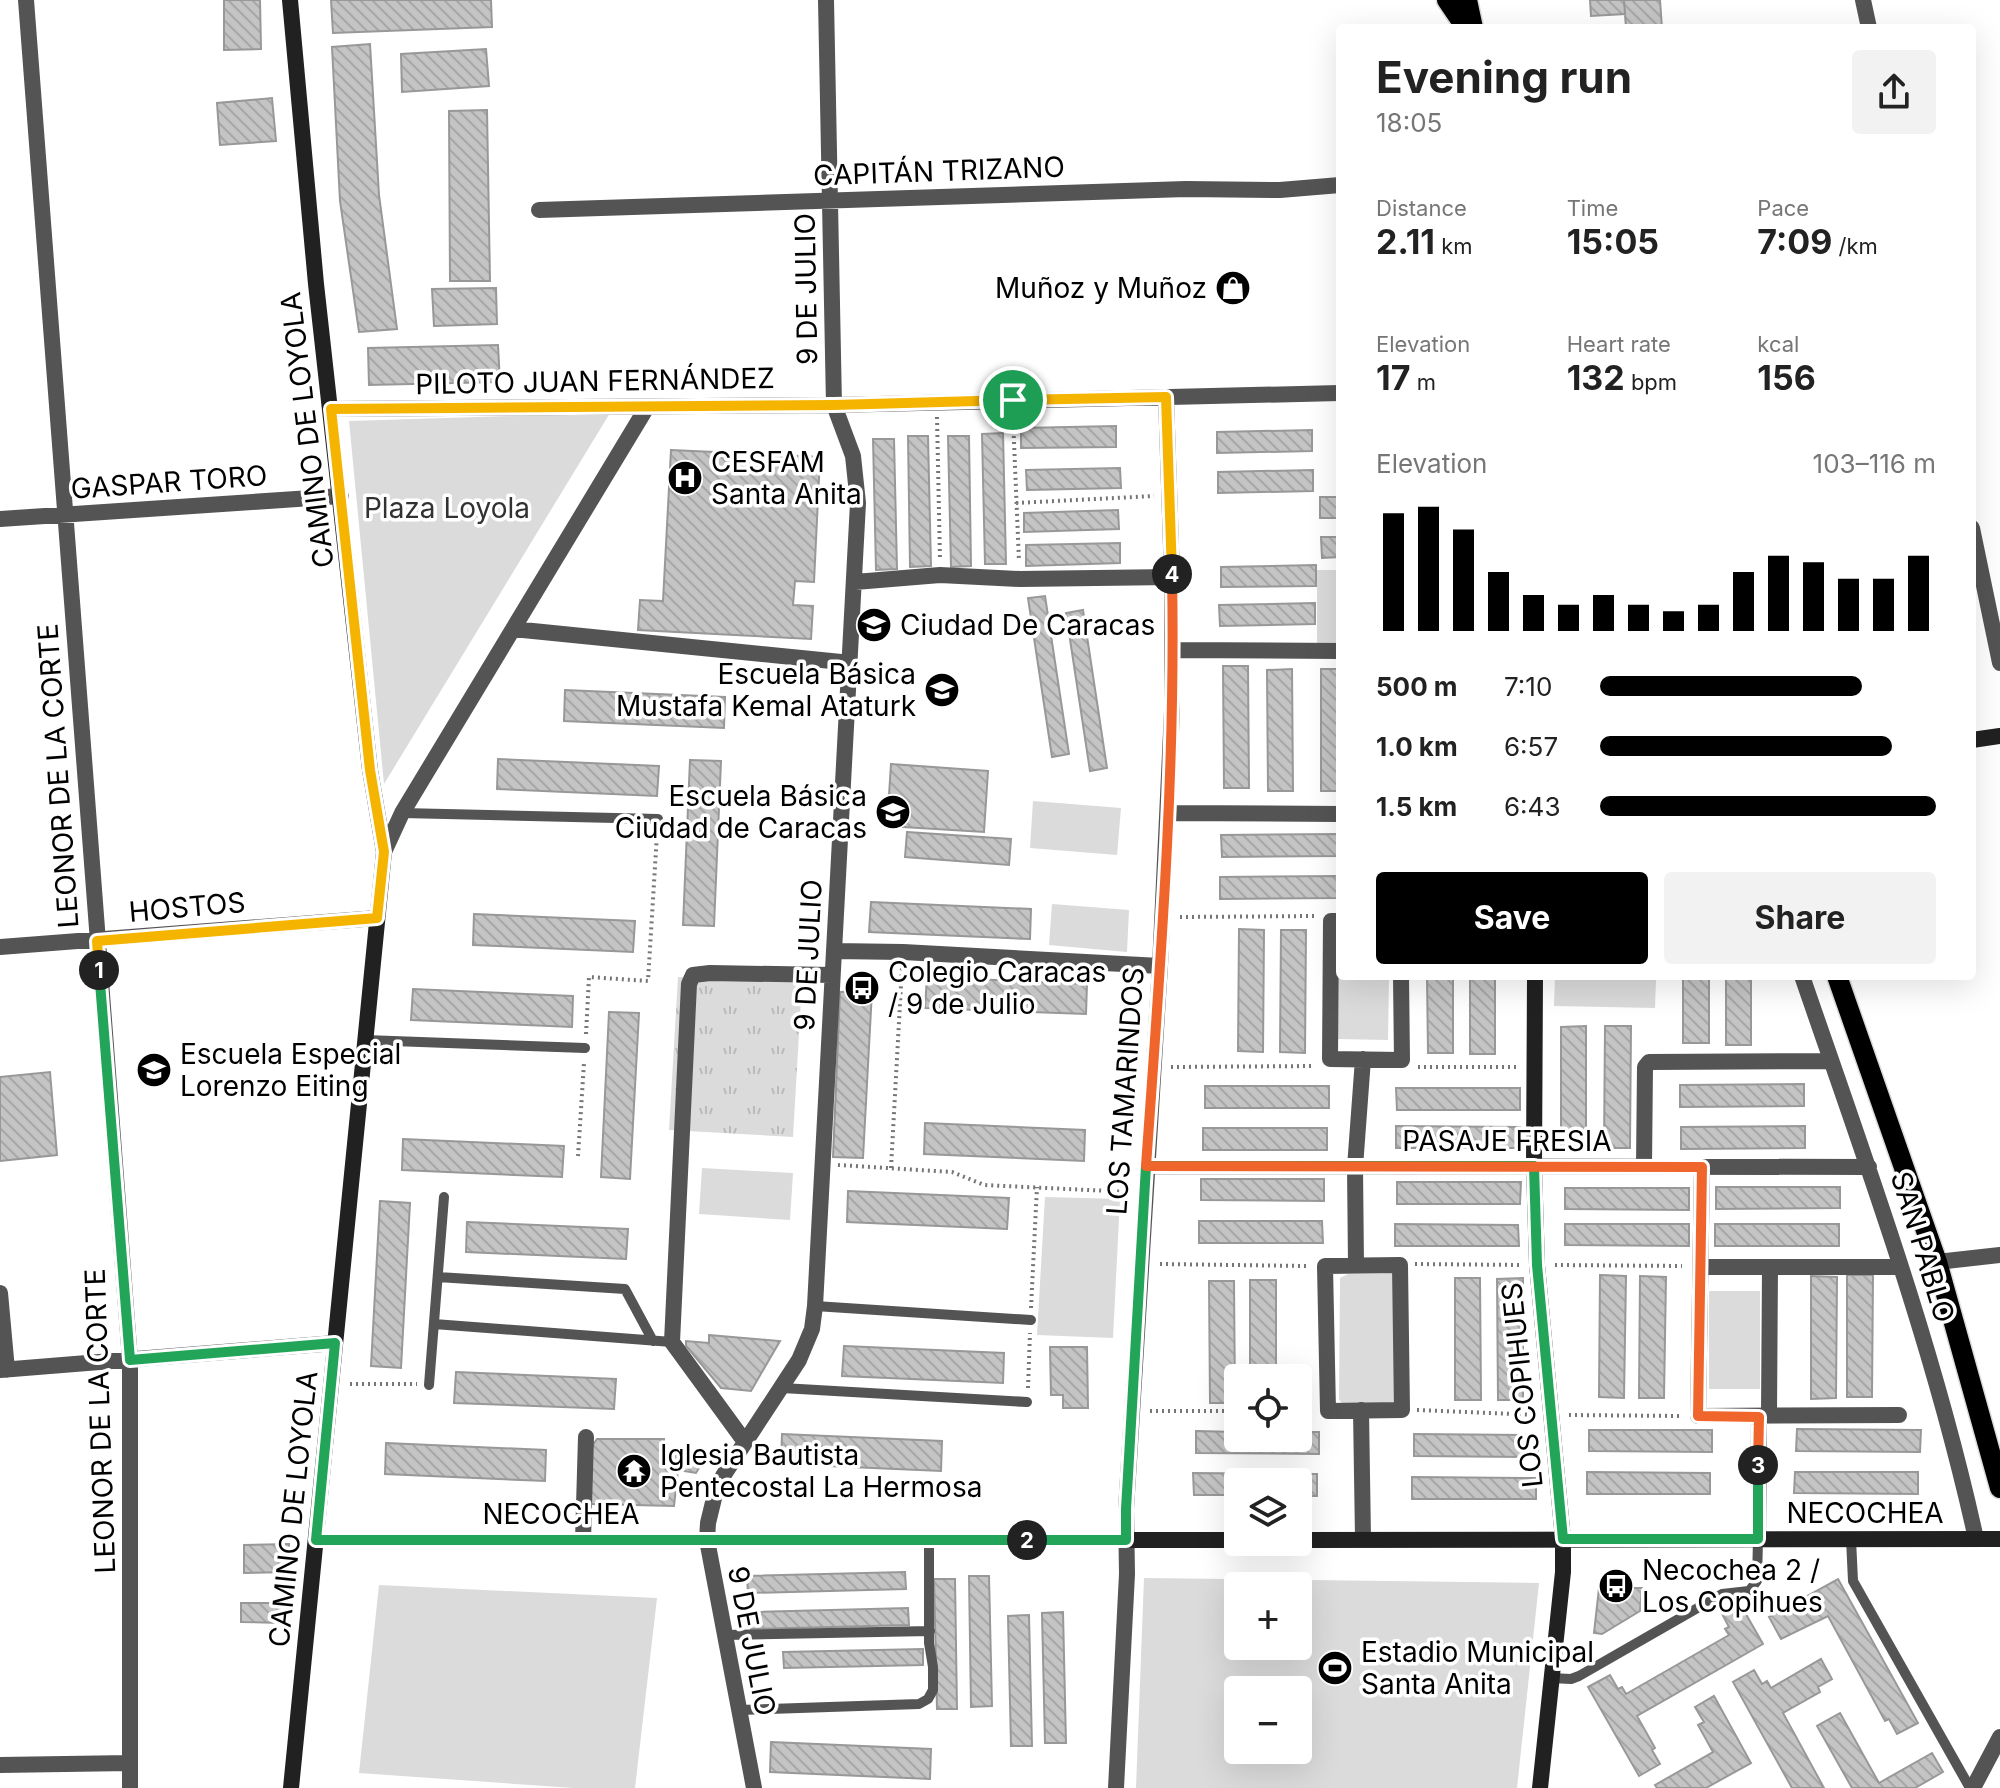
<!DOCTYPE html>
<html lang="en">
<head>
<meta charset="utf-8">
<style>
  :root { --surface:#fff; --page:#f2f2f2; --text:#222; --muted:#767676; --accent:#000 }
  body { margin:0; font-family:Inter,sans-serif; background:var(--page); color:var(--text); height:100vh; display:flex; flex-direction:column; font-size:30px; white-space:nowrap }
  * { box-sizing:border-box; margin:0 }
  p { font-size:26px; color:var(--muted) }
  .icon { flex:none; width:44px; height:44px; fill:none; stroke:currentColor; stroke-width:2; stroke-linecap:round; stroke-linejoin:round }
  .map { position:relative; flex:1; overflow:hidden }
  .panel { position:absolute; left:1336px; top:24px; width:640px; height:956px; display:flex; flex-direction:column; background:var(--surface); border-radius:8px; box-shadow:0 8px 32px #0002 }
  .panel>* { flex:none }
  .buttons { position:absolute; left:1224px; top:1364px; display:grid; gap:16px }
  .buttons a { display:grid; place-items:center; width:88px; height:88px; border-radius:8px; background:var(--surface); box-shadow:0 8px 32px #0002; font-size:40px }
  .pin { position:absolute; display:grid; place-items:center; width:68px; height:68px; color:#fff; margin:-34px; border:4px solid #fff; border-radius:50%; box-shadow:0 2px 8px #0007 }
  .km { position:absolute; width:40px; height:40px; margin:-20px; border-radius:50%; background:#222; color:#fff; font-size:22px; line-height:40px; text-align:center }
  .round { display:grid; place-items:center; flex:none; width:84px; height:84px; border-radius:8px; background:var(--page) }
  .head { display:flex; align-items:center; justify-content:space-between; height:136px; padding:0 40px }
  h1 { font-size:44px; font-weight:700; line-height:60px }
  .figures { display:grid; grid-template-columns:repeat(3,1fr); gap:12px; height:136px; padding:8px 40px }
  .figures div { display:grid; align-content:center }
  .figures b { font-size:34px; font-weight:700 }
  .figures small { font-size:22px; font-weight:400 }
  .figures p { font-size:22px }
  .chart { height:224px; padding:16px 40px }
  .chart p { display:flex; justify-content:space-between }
  .chart svg { width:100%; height:144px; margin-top:8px; stroke:var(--accent); stroke-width:6 }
  .cta { display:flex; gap:16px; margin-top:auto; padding:16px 40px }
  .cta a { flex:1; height:92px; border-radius:8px; background:var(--accent); color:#fff; font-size:32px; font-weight:700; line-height:92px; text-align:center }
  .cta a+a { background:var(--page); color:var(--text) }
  ul { padding:0 40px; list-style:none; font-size:26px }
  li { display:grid; grid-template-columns:128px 96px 1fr; align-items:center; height:60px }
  li i { height:20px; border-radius:10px; background:var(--accent) }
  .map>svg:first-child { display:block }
</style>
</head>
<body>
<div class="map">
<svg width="2000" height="1788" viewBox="0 0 2000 1788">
  <defs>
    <pattern id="grass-tufts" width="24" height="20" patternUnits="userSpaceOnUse" patternTransform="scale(2)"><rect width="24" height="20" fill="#dbdbdb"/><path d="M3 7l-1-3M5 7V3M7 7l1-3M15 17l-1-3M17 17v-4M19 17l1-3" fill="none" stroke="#bababa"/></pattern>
    <pattern id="building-back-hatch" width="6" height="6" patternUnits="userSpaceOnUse" patternTransform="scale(2)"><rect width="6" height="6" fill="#c4c4c4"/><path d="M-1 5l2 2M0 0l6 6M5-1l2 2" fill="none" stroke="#a7a7a7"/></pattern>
  </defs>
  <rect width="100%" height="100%" fill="#fff"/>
  <path fill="url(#grass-tufts)" d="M678,977L802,982L793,1137L669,1130Z"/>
  <path fill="#dbdbdb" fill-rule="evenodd" d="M610,413L384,784L349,421Z
    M1317,570H1340V645H1317Z
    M1033,801L1121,808L1117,855L1030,848Z
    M1052,904L1129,910L1127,952L1049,945Z
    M1338,938L1340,976H1389L1388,1040L1338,1039Z
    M1555,978L1656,979L1655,1008L1554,1006Z
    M702,1168L793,1173L790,1220L699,1214Z
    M1045,1197L1120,1199L1113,1338L1037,1335Z
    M1398,1273L1405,1401L1345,1408L1339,1399L1340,1278L1348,1274Z
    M1709,1291H1760V1389H1709Z
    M1144,1578L1539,1583L1517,1788H1136ZM1238,1586H1298V1646H1238ZM1238,1690H1298V1750H1238Z
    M379,1585L657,1598L635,1788H574L359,1773Z"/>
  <path fill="url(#building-back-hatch)" stroke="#989898" stroke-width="2" d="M224,0H260L261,49L224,50Z
    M331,0H491L492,27L333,33Z
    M1590,0H1624L1625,14L1591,16Z
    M1624,0H1660L1662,28H1626Z
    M370,44L379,195L397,329L359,332L340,201L332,47Z
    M486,49L489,86L402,92L401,54Z
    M272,98L276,141L220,145L217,103Z
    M487,110L490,281H450L449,111Z
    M496,288L497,324L434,326L432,289Z
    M498,345L500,382L369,385L368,348Z
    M1116,426V447L1021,448V428Z
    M1312,430V451L1217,453V432Z
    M1003,433L1006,564H985L982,434Z
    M908,436H928L931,566L910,567Z
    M948,436H969L971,566L951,567Z
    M873,439H894L897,569L876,570Z
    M671,450L820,457L814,582L795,581L793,605L813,606L811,639L638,630L640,600L663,601Z
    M1120,468L1121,488L1027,490L1026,470Z
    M1313,470V491L1218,493V472Z
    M1320,497H1340V518H1320Z
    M1118,510L1119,529L1024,532V513Z
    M1321,537H1340V557L1322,558Z
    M1120,543V563L1026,566V545Z
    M1316,565V586L1221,587V567Z
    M1045,596L1069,754L1052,757L1028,598Z
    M1315,603V624L1220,626L1219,605Z
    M1083,610L1107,768L1090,771L1066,613Z
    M1223,666H1248L1249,788H1224Z
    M1292,669L1293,791H1268L1267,670Z
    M1321,669H1340V791H1321Z
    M565,690L725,697L724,728L564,721Z
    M498,759L659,766L657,796L497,789Z
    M690,760L721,761L714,926L683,925Z
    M891,764L988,771L984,832L887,826Z
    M907,832L1011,839L1009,865L905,857Z
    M1340,834V856L1222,857L1221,835Z
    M1340,876V898L1220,899V877Z
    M871,902L1031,909L1030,939L869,932Z
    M474,914L635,921L633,952L473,945Z
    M1239,929L1264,930L1263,1052L1238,1051Z
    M1281,930H1306L1305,1053L1280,1052Z
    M1427,976H1453V1053H1428Z
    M1470,976H1495V1054H1470Z
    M1683,976H1709V1043H1683Z
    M1726,976H1751V1045H1726Z
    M927,977L1087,984L1086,1014L925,1008Z
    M413,989L573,996L572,1027L411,1020Z
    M872,991L863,1158L833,1157L840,992Z
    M609,1012L639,1013L630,1179L601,1177Z
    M1586,1026V1148H1561V1027Z
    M1605,1026H1631L1630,1148H1604Z
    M50,1072L57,1155L0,1161V1077Z
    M1804,1084V1106L1680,1107V1085Z
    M1205,1086H1329V1108H1205Z
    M1396,1088H1520V1110H1397Z
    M925,1123L1085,1130L1084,1161L924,1154Z
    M1396,1126L1520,1127V1148H1396Z
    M1805,1126V1148L1681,1149V1127Z
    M1203,1128H1327V1150H1203Z
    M403,1139L564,1146L562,1177L402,1170Z
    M1201,1179H1324V1201L1201,1200Z
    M1397,1182H1521L1520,1204H1397Z
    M1716,1187H1840V1208L1716,1209Z
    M1565,1188H1689V1210L1565,1209Z
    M848,1191L1009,1198L1007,1229L847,1222Z
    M380,1201L410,1203L401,1368L371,1366Z
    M1199,1221H1322L1323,1243H1199Z
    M467,1222L628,1229L626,1259L466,1252Z
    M1395,1224L1518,1225L1519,1246H1395Z
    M1565,1224H1689V1246L1565,1245Z
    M1715,1224H1839V1246H1715Z
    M1600,1275L1626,1276L1624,1398L1599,1397Z
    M1847,1275H1873L1872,1397H1847Z
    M1640,1276L1666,1277L1664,1398H1639Z
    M1811,1276L1837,1277L1836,1398L1811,1399Z
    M1455,1278H1480L1481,1400H1455Z
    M1523,1278V1400H1498L1497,1279Z
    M1250,1280H1276V1378H1250Z
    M1209,1281H1234L1235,1403H1210Z
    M709,1335L780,1341L751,1391L721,1388L686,1346V1341L709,1343Z
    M844,1346L1004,1353L1003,1383L842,1376Z
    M1050,1347H1087L1088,1408H1063V1395H1051Z
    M456,1372L616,1379L614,1409L454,1403Z
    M1797,1429L1921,1430L1920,1452L1796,1451Z
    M1589,1430H1712V1452L1589,1451Z
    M1196,1431L1238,1432V1438H1298V1432H1319V1454L1196,1453Z
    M782,1434L942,1441L941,1471L781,1464Z
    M1414,1434L1538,1435V1457L1414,1456Z
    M597,1439H664V1449L705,1458L696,1473L678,1470L674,1506L590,1504V1449Z
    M386,1443L546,1450L545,1481L385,1474Z
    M1587,1472L1710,1473V1494H1587Z
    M1795,1472H1918V1494L1794,1493Z
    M1193,1473L1317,1474V1496H1298V1482H1238V1495H1194Z
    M1412,1477L1536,1478V1499H1412Z
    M289,1544V1572L244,1573V1545Z
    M905,1572L906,1589L748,1593L747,1576Z
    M969,1576H989L992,1706L971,1707Z
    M934,1579H955L957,1709H937Z
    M1838,1579L1918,1723L1897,1734L1889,1719L1885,1721L1828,1616L1781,1639L1769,1617Z
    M1599,1588H1642L1640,1611L1602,1634L1594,1633Z
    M1739,1602L1763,1644L1637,1716L1655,1748L1652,1750L1660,1764L1639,1776L1588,1687L1610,1675L1618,1689L1622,1687L1626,1694L1729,1635L1725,1629L1729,1627L1721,1612Z
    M241,1603H282V1623L241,1622Z
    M908,1608L909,1625L751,1629L750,1612Z
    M1063,1612L1066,1743H1045L1042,1613Z
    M1029,1615L1032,1746H1011L1008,1616Z
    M923,1649V1665L784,1668L783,1652Z
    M1821,1659L1832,1679L1818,1687L1820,1692L1783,1713L1824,1788H1792L1733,1682L1754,1670L1762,1684L1767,1681L1771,1688Z
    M1714,1696L1751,1763L1706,1788H1657L1655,1785L1713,1752L1698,1725L1704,1722L1695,1707Z
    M1840,1713L1879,1783L1932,1753L1943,1772L1915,1788H1852L1817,1726Z
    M771,1742L931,1749L930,1779L770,1772Z"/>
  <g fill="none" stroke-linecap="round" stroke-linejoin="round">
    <defs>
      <path id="primary" d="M1447,0L1466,28
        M1467,0L1473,28
        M1837,976L1937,1262L2000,1488"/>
    </defs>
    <use href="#primary" stroke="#dbdbdb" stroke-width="23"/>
    <path stroke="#767676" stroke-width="4" stroke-dasharray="2 4" stroke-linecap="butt" d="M937,417L940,560
      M1013,418L1019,561
      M1016,503L1154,496
      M1180,917L1315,916
      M586,1034L589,977L648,981L657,834
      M1171,1067L1315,1066
      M1418,1067H1517
      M578,1156L584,1063
      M838,1165L952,1172L984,1185L1130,1192
      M891,1168L902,967
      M1160,1264L1307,1266
      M1415,1264L1522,1265
      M1555,1265L1682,1266
      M1031,1308L1037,1187
      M350,1384H417
      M1028,1388L1030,1333
      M1417,1410L1536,1415
      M1150,1411H1238
      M1298,1411H1312
      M1569,1415L1680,1416"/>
    <path stroke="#545454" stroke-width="10" d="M402,813L658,819
      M365,1040L585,1048
      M438,1277L625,1289L653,1341
      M815,1306L1031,1320
      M434,1324L672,1342
      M429,1385L444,1197
      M782,1388L1027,1402
      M1851,1539L1853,1581L1970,1788
      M725,1635L930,1631
      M1551,1678L1571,1679L1579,1676L1722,1594L1749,1591L1757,1581L1758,1539
      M739,1710L919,1704L928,1699L933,1690V1667L929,1643V1540"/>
    <path stroke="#545454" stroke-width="16" d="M26,0L130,1360V1788
      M1863,0L1869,28
      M539,210L1186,189L1280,190L1340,185
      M331,409L834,405L1340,393
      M0,519L341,496
      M1972,528L2000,663
      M855,582L940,575L1020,579L1172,577
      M513,629L851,663
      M1173,650L1340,651
      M1168,813L1340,814
      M384,852L402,813L647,407
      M1340,921H1331L1330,1059L1402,1060L1401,976
      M0,947L377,918
      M834,951L903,952L1160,966
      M1802,976C1866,1162 1934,1347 1976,1539
      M1146,1166L1869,1167
      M1644,1166L1645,1067L1649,1062L1831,1061
      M1702,1167L1698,1416L1899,1415
      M1937,1262L2000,1255
      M1356,1265L1355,1167L1363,1059
      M1400,1265L1402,1410L1328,1411L1325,1266Z
      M1701,1267H1901
      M0,1293L7,1370
      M0,1370L335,1343
      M1361,1410L1363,1539
      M1769,1414L1770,1267
      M745,1442L672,1342L689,984L693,975L710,973L832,975
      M1758,1539L1759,1417
      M583,1540L586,1437
      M0,1765L130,1763
      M754,1788L707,1540L708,1523L716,1490L723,1476L799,1360L812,1329L815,1306L858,503L853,456L834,405L826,0
      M1116,1788L1127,1574L1126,1509L1160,966L1172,711V577L1166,397
      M1973,1788L2000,1737"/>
    <path stroke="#212121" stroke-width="16" d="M290,0L316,284L370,770L384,852L291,1788
      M1972,740L2000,736
      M1535,976L1534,1166L1537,1265L1563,1539V1572L1540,1788
      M316,1540H1238
      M1298,1540L2000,1539"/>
    <use href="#primary" stroke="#000" stroke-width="20"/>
  </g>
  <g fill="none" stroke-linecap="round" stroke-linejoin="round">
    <defs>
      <path id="split-1" d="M99,970L97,941L377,918L384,852L370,770L331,409L834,405L1013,400"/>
      <path id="split-2" d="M99,970L130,1360L335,1343L316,1540H1027"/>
      <path id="split-3" d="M1027,1540H1126V1509L1146,1166H1534L1537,1265L1563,1539H1758V1465"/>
      <path id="split-4" d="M1172,574C1176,771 1160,969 1146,1166L1702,1167L1698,1416L1759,1417L1758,1465"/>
      <path id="split-5" d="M1013,400L1166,397L1172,574"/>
    </defs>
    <use href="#split-1" stroke="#fff" stroke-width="16"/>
    <use href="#split-2" stroke="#fff" stroke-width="16"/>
    <use href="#split-3" stroke="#fff" stroke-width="16"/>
    <use href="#split-4" stroke="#fff" stroke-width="16"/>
    <use href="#split-5" stroke="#fff" stroke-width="16"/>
    <use href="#split-1" stroke="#f5b400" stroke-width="10"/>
    <use href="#split-2" stroke="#22a559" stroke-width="10"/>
    <use href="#split-3" stroke="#22a559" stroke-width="10"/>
    <use href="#split-4" stroke="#f0652b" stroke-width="10"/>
    <use href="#split-5" stroke="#f5b400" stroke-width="10"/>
  </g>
  <defs>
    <symbol id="shop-disc" viewBox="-11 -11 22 22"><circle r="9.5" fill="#000" stroke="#fff"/><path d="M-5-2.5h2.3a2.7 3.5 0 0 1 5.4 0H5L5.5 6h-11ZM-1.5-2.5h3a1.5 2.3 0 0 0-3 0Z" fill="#fff"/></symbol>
    <symbol id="hospital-disc" viewBox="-11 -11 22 22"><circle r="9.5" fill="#000" stroke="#fff"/><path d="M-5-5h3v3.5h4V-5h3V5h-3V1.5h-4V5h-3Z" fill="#fff"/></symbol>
    <symbol id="school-disc" viewBox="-11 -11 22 22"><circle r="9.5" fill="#000" stroke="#fff"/><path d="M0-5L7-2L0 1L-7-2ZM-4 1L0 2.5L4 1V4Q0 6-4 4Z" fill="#fff"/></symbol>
    <symbol id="bus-disc" viewBox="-11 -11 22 22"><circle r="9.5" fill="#000" stroke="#fff"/><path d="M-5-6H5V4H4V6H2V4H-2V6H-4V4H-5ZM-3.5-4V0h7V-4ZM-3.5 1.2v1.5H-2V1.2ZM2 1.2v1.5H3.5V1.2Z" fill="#fff"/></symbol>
    <symbol id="temple-disc" viewBox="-11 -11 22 22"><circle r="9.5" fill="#000" stroke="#fff"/><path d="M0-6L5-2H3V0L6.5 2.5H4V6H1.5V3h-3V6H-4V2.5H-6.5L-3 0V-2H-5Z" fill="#fff"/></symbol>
    <symbol id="stadium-disc" viewBox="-11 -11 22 22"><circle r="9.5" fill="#000" stroke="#fff"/><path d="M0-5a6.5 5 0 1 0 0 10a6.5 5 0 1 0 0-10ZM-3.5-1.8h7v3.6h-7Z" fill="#fff"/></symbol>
  </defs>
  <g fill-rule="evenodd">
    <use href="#shop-disc" x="1213" y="268" width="40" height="40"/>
    <use href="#hospital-disc" x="665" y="458" width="40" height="40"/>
    <use href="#school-disc" x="854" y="605" width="40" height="40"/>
    <use href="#school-disc" x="922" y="670" width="40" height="40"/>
    <use href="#school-disc" x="873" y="792" width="40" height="40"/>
    <use href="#bus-disc" x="842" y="968" width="40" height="40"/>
    <use href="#school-disc" x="134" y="1050" width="40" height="40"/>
    <use href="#temple-disc" x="614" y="1451" width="40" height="40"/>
    <use href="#bus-disc" x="1596" y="1566" width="40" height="40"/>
    <use href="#stadium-disc" x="1315" y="1648" width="40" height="40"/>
  </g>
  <g text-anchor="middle" stroke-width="7" stroke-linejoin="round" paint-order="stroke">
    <g font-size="28" fill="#000" stroke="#fff">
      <text transform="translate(939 171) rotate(-2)" y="10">CAPITÁN TRIZANO</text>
      <text transform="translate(806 289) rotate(-91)" y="10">9 DE JULIO</text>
      <text transform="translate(595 381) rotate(-1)" y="10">PILOTO JUAN FERNÁNDEZ</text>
      <text transform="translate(307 430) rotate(-97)" y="10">CAMINO DE LOYOLA</text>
      <text transform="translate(169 482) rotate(-4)" y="10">GASPAR TORO</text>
      <text transform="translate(58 776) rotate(-94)" y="10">LEONOR DE LA CORTE</text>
      <text transform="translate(187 907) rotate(-5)" y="10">HOSTOS</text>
      <text transform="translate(808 955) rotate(-87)" y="10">9 DE JULIO</text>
      <text transform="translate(1125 1091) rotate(-86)" y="10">LOS TAMARINDOS</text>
      <text x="1507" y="1151">PASAJE FRESIA</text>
      <text transform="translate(1923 1247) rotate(73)" y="10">SAN PABLO</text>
      <text transform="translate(1522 1385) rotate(-96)" y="10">LOS COPIHUES</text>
      <text transform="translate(100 1421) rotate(-92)" y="10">LEONOR DE LA CORTE</text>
      <text transform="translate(293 1509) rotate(-84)" y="10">CAMINO DE LOYOLA</text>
      <text x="1865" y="1523">NECOCHEA</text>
      <text x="561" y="1524">NECOCHEA</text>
      <text transform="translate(752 1641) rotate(79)" y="10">9 DE JULIO</text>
    </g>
    <g font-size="28" fill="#000" stroke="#fff" text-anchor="start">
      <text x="1207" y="298" text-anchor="end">Muñoz y Muñoz</text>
      <text x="711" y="472">CESFAM<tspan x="711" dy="32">Santa Anita</tspan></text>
      <text x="900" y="635">Ciudad De Caracas</text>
      <text x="916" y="684" text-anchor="end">Escuela Básica<tspan x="916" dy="32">Mustafa Kemal Ataturk</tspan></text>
      <text x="867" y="806" text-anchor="end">Escuela Básica<tspan x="867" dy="32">Ciudad de Caracas</tspan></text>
      <text x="888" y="982">Colegio Caracas<tspan x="888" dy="32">/ 9 de Julio</tspan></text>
      <text x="180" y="1064">Escuela Especial<tspan x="180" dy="32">Lorenzo Eiting</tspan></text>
      <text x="660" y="1465">Iglesia Bautista<tspan x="660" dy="32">Pentecostal La Hermosa</tspan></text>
      <text x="1642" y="1580">Necochea 2 /<tspan x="1642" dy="32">Los Copihues</tspan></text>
      <text x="1361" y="1662">Estadio Municipal<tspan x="1361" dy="32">Santa Anita</tspan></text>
    </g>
    <g font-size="28" fill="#323232" stroke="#fff">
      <text x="447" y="518">Plaza Loyola</text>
    </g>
  </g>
</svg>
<div class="buttons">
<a><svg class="icon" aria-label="locate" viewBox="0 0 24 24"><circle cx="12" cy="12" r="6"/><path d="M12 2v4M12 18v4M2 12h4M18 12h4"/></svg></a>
<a><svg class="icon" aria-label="layers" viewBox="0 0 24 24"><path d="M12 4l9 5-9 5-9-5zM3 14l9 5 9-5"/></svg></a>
<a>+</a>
<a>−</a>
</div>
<div class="pin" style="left:1013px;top:400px;background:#1e9e55"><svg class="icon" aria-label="arrive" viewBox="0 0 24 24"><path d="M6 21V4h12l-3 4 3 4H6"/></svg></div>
<b class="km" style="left:99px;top:970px">1</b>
<b class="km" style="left:1027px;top:1540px">2</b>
<b class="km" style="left:1758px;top:1465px">3</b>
<b class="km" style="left:1172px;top:574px">4</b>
<section class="panel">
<div class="head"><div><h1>Evening run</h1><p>18:05</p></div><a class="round"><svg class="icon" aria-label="share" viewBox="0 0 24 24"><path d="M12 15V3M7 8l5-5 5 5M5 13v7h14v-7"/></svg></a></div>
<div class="figures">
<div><p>Distance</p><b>2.11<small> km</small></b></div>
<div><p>Time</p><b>15:05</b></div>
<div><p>Pace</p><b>7:09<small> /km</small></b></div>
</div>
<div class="figures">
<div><p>Elevation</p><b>17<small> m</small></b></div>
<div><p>Heart rate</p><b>132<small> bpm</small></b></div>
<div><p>kcal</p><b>156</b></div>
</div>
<div class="chart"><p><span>Elevation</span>103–116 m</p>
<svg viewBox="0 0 160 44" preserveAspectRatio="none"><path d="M5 44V8M15 44V6M25 44V13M35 44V26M45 44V33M55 44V36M65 44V33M75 44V36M85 44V38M95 44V36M105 44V26M115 44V21M125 44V23M135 44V28M145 44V28M155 44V21"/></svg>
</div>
<ul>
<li><b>500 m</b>7:10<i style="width:78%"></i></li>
<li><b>1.0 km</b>6:57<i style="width:87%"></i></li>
<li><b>1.5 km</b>6:43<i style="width:100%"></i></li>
</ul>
<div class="cta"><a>Save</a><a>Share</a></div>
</section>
</div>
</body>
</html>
